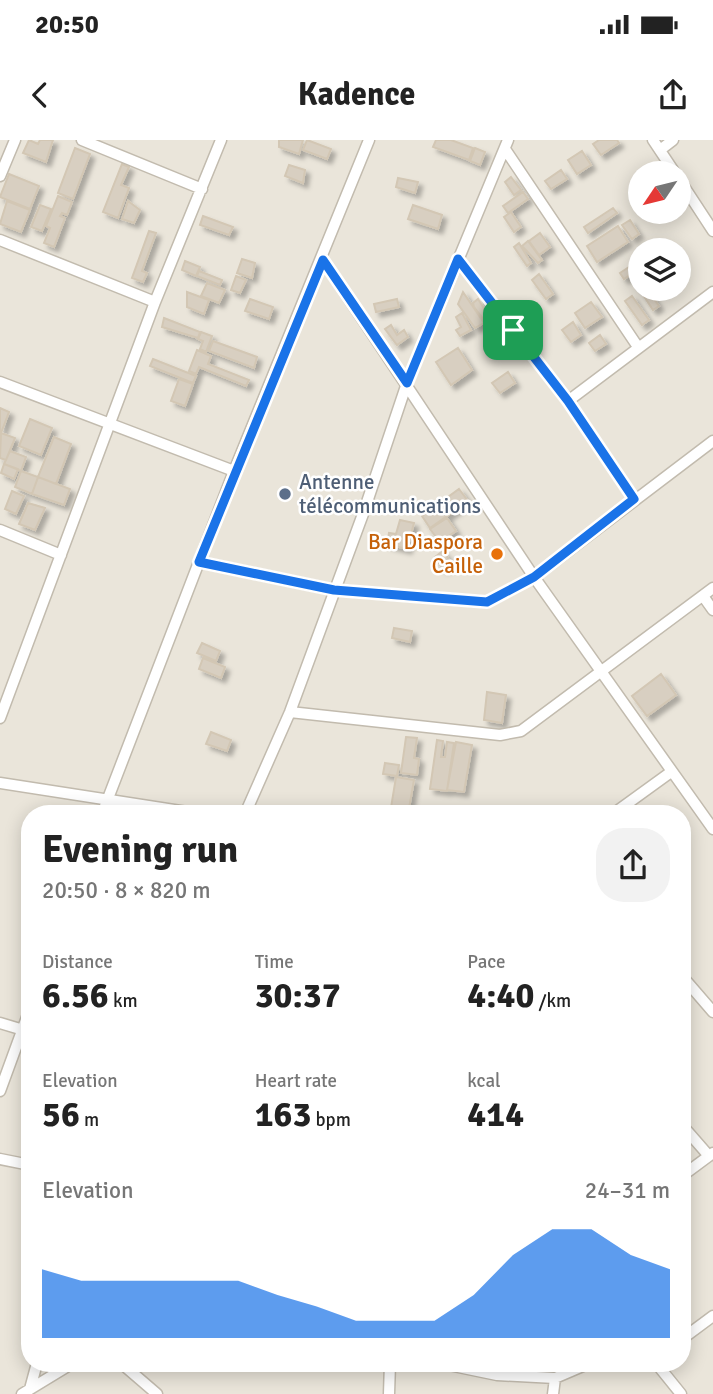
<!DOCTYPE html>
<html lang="en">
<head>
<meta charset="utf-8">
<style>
  :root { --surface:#fff; --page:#f2f2f2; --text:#222; --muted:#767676; --accent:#1a73e8 }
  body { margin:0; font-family:Signika,sans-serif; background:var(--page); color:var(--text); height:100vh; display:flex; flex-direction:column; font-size:26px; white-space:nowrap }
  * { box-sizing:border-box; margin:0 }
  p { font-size:23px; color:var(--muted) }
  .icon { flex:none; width:38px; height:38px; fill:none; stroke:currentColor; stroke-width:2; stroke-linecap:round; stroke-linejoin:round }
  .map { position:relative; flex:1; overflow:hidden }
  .side { position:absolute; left:21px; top:665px; width:670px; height:567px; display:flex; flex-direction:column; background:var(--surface); border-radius:28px; box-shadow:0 4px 18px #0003 }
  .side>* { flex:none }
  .needle { width:46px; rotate:235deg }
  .fabs { position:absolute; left:628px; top:21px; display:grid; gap:14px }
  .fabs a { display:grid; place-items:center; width:63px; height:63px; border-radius:50%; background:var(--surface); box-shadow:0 4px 18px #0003; font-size:35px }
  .pin { position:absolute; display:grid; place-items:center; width:60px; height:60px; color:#fff; margin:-30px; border-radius:14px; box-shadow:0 4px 10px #0006 }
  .round { display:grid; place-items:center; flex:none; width:74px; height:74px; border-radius:28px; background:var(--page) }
  .overview { display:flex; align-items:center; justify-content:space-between; height:119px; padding:0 21px }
  h1 { font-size:38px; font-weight:800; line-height:52px }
  .metrics { display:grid; grid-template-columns:repeat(3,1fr); gap:10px; height:119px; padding:7px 21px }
  .metrics div { display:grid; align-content:center }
  .metrics b { font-size:35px; font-weight:800 }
  .metrics small { font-size:19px; font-weight:400 }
  .metrics p { font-size:19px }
  .chart { height:196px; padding:14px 21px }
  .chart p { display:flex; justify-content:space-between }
  .chart svg { width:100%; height:126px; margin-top:7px; fill:var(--accent); opacity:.7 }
  .status { display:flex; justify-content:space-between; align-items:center; height:49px; padding:0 35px; background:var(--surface); direction:ltr }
  .status svg { height:19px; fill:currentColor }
  header { display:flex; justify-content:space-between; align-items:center; height:91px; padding:0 21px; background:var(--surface); font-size:32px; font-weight:800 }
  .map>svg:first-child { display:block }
</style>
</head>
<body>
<div class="status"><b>20:50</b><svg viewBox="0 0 49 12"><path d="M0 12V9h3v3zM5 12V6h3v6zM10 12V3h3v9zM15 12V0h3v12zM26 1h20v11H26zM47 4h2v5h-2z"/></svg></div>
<header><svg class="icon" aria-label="back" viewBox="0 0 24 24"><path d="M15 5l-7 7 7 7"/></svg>Kadence<svg class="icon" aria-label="share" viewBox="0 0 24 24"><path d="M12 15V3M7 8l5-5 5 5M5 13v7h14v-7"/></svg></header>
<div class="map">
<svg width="713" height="1254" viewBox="0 0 713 1254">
  <defs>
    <filter id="shadow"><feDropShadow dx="4.5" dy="4.5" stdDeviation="2" flood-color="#0004"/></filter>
  </defs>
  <rect width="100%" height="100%" fill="#f6f3ec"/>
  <path fill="#eae5da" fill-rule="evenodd" d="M0,0H713V1254H0ZM640,33H679V72H640ZM640,110H679V149H640ZM30,674H682V1223H30Z"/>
  <path fill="#d8cfc1" stroke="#d3c7b4" stroke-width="2" filter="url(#shadow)" d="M29,0L38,4L40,0H53L46,22L23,13Z
    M279,0H303L299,14L279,7Z
    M307,0L331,9L327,19L303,10Z
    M436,0H451L473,8L469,20L433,7Z
    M599,0H617L619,3L601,15L593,4Z
    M75,8L90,14L73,59L58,53Z
    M475,8L485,12L480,25L470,21Z
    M582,11L591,25L577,34L568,20Z
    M122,24L129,27L121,45L129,48L118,78L103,72Z
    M289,25L305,30L303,43L285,36Z
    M561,30L567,39L551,49L545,41Z
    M9,34L39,46L30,69L0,57Z
    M511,37L521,50L514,55L505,42Z
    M398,38L418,42L415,53L396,47Z
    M523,52L528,59L508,73L503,66Z
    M58,56L72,62L67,75L62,73L60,76L65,78L54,107L44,103L50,88L46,86Z
    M7,61L30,70L21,92L0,84Z
    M128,61L140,70L134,83L122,79Z
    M40,65L51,69L42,91L31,87Z
    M413,65L442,75L438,89L408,79Z
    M613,68L617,73L588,93L584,87Z
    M511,72L521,87L514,92L504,77Z
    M203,76L233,87L229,95L200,85Z
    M630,80L639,94L632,99L622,85Z
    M618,86L628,102L597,122L587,106Z
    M149,91L156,93L142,131L147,133L143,142L132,138Z
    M540,93L550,107L539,115L529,101Z
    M528,101L542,120L538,123L522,106Z
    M519,103L531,123L527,126L514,107Z
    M242,119L255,123L252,138L237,133Z
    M185,121L200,127L196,136L182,130Z
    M638,121L640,128L624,139L620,133Z
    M199,131L222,140L220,145L197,136Z
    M539,134L553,154L546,159L532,140Z
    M236,136L246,140L240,153L231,150Z
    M640,141V149H647L659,166L653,170L636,144Z
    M207,143L225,150L219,163L201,156Z
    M187,152L209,160L204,174L187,167Z
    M463,152L484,183L475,188L458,164Z
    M632,156L649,180L642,185L625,161Z
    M250,159L273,167L269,179L245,171Z
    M397,159L399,167L376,172L374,164Z
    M478,159L490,178L485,181L474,167L473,163Z
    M591,162L602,177L585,188L575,173Z
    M462,173L471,190L460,196L456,190L461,187L456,177Z
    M164,178L200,192L198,198L162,187Z
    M573,182L581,195L571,202L562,190Z
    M391,185L397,195L404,190L408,197L397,205L385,189Z
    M201,192L212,196L206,212L200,209L203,201L198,199Z
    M600,195L606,204L595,211L589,203Z
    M213,201L257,217L254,228L209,211Z
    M458,208L472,230L451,245L436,222Z
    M197,210L211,216L208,224L249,240L246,246L199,227L196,234L189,231Z
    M153,219L196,236L193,243L150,226Z
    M508,232L515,243L500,253L492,243Z
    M179,239L193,244L185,266L171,261Z
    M0,268L9,272L1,293H0Z
    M30,279L52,288L41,315L19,306Z
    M1,293L15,298L6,320L0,318Z
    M54,297L71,304L56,344L38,337Z
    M10,311L26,317L21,331L4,324Z
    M4,324L18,329L14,339L1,333Z
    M21,331L38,337L32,354L15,347Z
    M38,337L70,349L64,365L32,354Z
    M459,349L468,361L430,388L422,376Z
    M12,351L24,356L16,374L5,369Z
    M28,363L45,368L35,390L19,384Z
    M447,378L456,391L440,402L430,389Z
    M400,380L414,383L407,409L387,404L389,393L396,394Z
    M443,411L452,424L443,429L435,417Z
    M394,488L412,491L410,502L392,498Z
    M202,503L220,511L216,521L197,513Z
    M203,518L225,527L221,538L199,529Z
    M661,534L676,555L647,576L632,556Z
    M487,552L506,555L502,583L484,580Z
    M211,592L231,600L227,611L206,604Z
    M406,597L417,598L414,618L419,619L417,635L401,633Z
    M437,600L443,601L441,617H445L447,602L454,603L447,651L430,649Z
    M456,602L472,605L464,652L447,650Z
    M385,623L399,625L397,636L383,634Z
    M396,637L414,640L408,674H390Z"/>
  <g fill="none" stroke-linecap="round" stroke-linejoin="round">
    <defs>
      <path id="street" d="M82,0L202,49
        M653,0L675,33
        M505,9L638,207
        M660,10L673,0
        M0,36L15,0
        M679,39L713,91
        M0,100L155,162
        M458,119L568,261L634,359
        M323,120L534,437L713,689
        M0,242L234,331
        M568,261L713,152
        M0,390L61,415
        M199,422L334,450L487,462L534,437L713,301
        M703,456L713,470
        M290,572L500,595L521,591L713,448
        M0,578L155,162L221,0
        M0,643L200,674
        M102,674L234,331L369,0
        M245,674L290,572L363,374L407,243L508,0
        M613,674L671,632
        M682,836L713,872
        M0,883L30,892
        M0,951L30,869
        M682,985L709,1016
        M0,1019L30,1025
        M682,1036L713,1013
        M682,1199L713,1176
        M121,1223L157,1254
        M439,1223L497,1235L555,1238L590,1223
        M656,1223L681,1254
        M30,1249L37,1223
        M22,1254L73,1223
        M389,1254L390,1223
        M553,1254L555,1238"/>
    </defs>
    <use href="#street" stroke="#c2bbae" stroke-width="13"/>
    <use href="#street" stroke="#fff" stroke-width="10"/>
  </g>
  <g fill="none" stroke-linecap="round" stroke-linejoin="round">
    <defs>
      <path id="route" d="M458,119L568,261L634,359L534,437L487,462L334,450L199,422L323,120L407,243Z"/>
    </defs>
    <use href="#route" stroke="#fff" stroke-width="14"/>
    <use href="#route" stroke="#1a73e8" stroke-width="9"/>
  </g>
  <circle fill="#5c6f8a" stroke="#fff" stroke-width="2.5" cx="285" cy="354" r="7"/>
  <circle fill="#e8710a" stroke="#fff" stroke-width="2.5" cx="497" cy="414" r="7"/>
  <g text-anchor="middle" stroke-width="5" stroke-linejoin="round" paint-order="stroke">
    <g font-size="21" fill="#4e5e75" stroke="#fff" text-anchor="start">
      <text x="299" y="349">Antenne<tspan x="299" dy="24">télécommunications</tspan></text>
    </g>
    <g font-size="21" fill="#c56008" stroke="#fff" text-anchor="end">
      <text x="483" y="409">Bar Diaspora<tspan x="483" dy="24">Caille</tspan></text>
    </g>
  </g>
</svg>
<div class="fabs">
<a><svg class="needle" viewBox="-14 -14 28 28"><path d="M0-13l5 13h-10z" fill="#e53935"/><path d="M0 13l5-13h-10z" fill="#767676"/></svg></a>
<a><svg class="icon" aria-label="layers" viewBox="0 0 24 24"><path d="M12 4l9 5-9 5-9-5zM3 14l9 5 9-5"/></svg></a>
</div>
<div class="pin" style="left:513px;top:190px;background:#1e9e55"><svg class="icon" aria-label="arrive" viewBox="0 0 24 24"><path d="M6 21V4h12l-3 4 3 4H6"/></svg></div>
<section class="side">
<div class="overview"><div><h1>Evening run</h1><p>20:50 · 8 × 820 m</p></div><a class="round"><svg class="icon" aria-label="share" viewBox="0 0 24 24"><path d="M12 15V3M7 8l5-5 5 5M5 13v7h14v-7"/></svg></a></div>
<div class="metrics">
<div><p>Distance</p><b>6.56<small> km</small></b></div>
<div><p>Time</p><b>30:37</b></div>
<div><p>Pace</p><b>4:40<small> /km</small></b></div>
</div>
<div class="metrics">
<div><p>Elevation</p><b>56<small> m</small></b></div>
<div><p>Heart rate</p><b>163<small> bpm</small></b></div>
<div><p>kcal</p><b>414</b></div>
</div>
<div class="chart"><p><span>Elevation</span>24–31 m</p>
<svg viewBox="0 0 160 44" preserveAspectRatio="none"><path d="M0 44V20L10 24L20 24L30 24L40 24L50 24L60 29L70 33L80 38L90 38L100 38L110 29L120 15L130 6L140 6L150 15L160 20V44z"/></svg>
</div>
</section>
</div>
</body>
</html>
